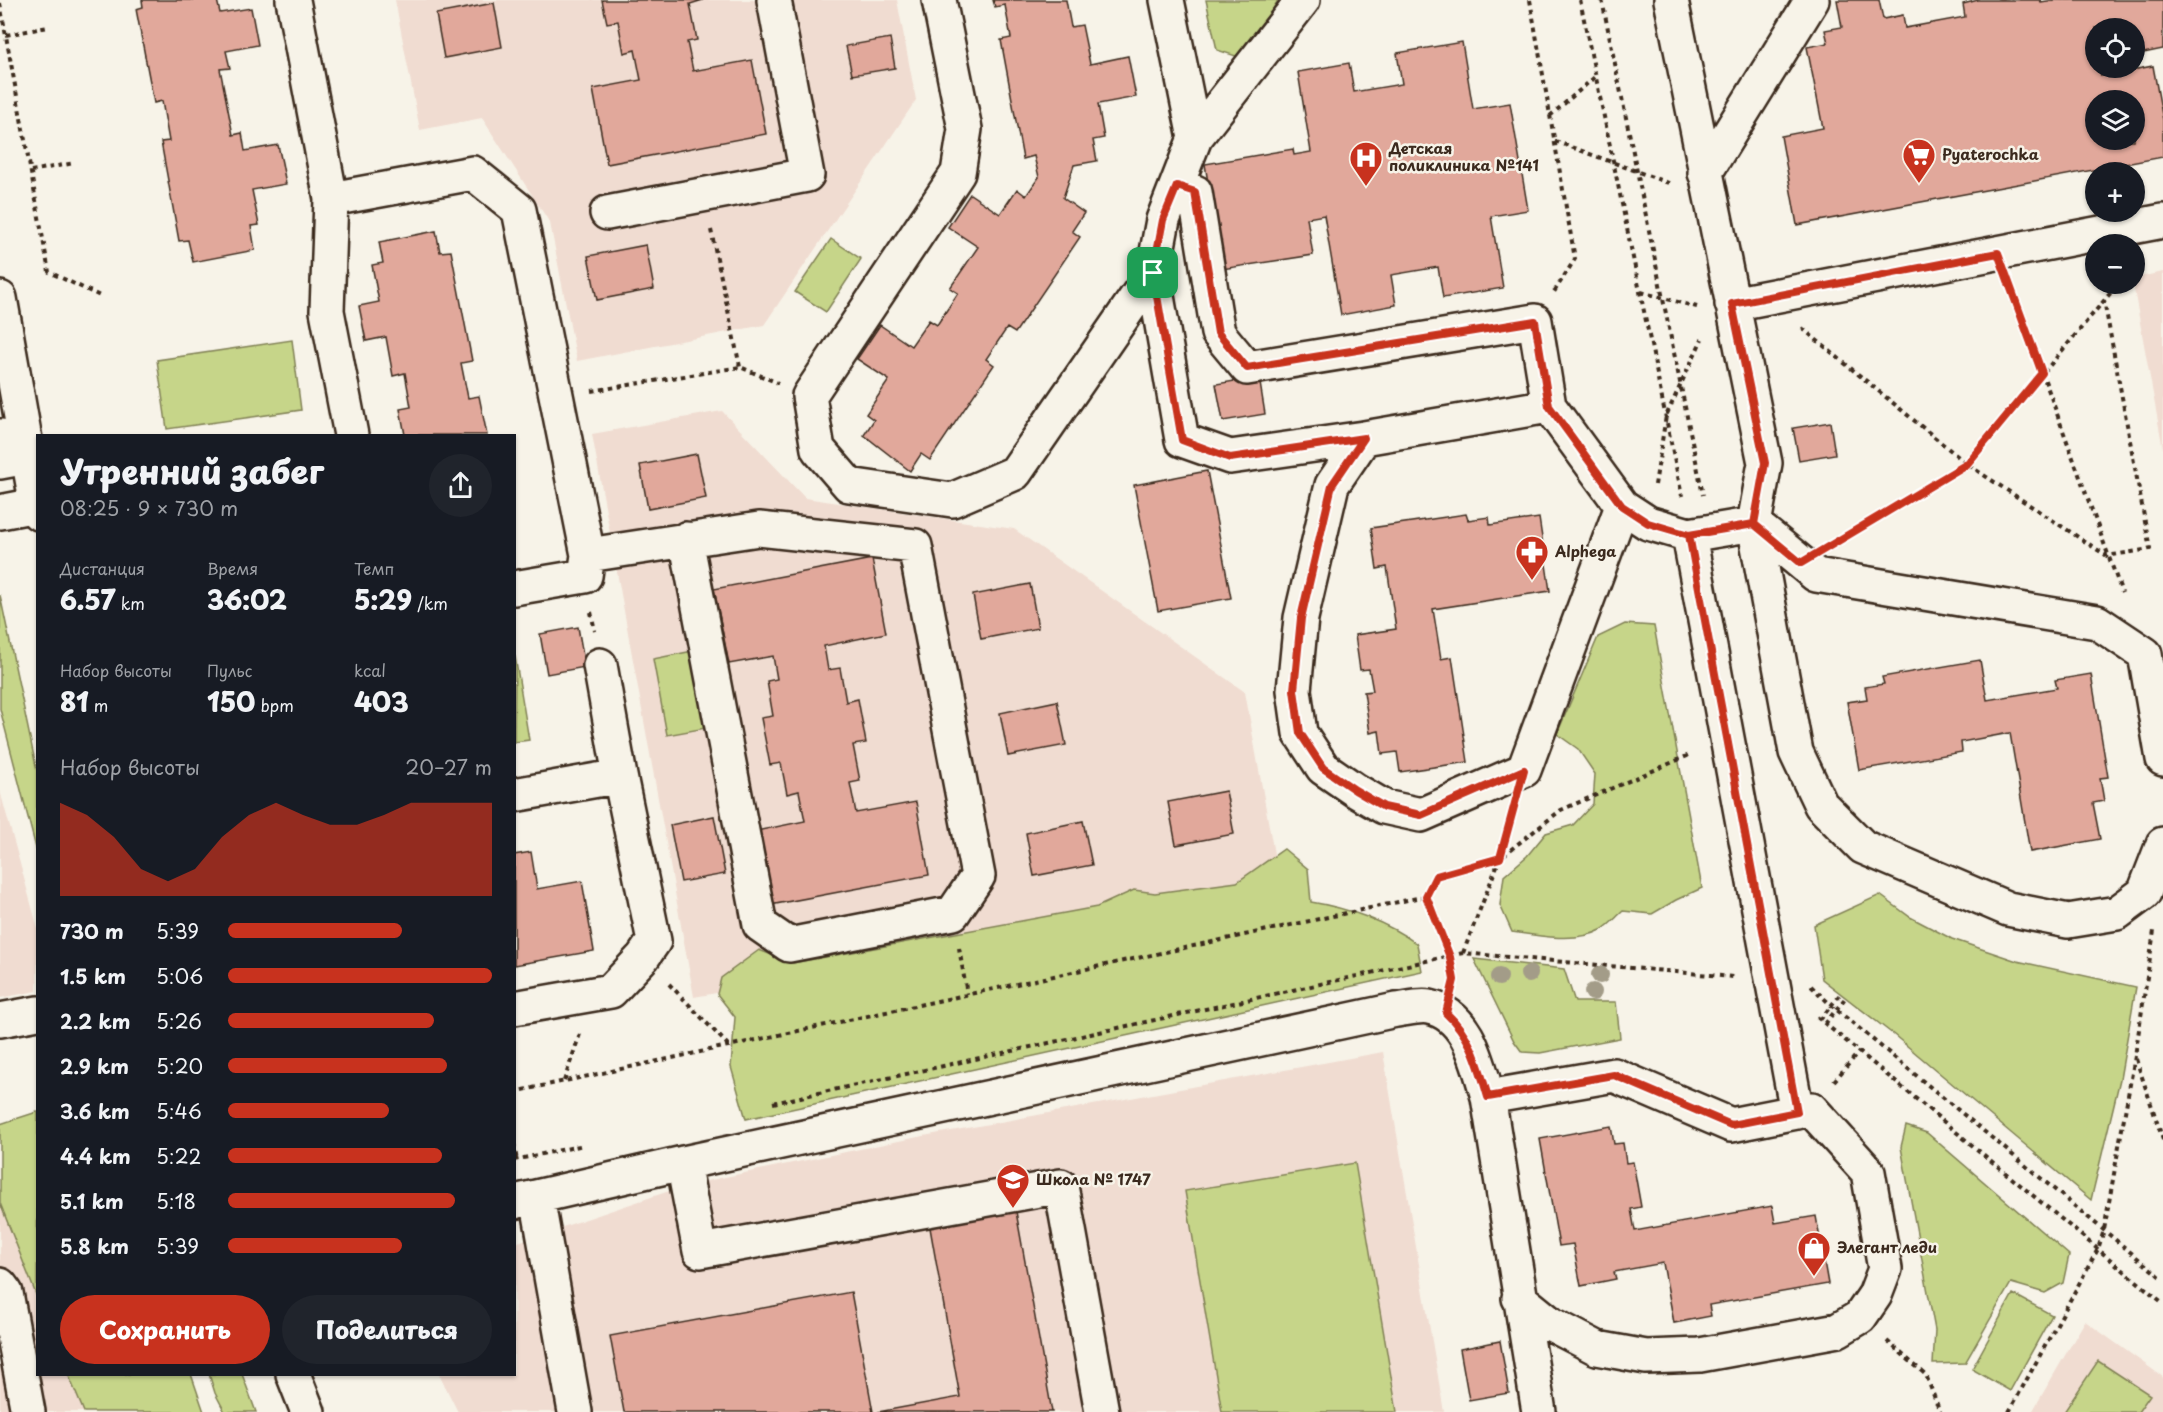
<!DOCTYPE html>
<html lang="ru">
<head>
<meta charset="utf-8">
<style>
  :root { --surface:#171b24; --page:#20242c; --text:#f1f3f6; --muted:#9ea1a6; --accent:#c8321e }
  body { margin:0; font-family:"Playpen Sans",sans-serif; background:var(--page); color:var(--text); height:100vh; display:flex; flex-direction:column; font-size:22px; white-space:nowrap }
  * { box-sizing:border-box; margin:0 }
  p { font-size:20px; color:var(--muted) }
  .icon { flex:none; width:33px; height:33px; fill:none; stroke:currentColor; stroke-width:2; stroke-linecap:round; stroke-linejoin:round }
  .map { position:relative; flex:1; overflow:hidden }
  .side { position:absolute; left:36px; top:434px; width:480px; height:942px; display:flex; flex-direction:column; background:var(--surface); border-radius:0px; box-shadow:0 2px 4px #0004 }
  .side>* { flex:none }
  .controls { position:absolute; left:2085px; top:18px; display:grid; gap:12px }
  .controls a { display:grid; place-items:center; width:60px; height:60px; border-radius:50%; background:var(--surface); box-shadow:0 2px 4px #0004; font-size:30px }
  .pin { position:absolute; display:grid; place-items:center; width:51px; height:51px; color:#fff; margin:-26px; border-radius:12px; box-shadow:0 3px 9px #0006 }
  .round { display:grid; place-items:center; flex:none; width:63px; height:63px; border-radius:32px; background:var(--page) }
  .headline { display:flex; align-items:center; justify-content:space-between; height:102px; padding:0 24px }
  h1 { font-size:33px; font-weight:800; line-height:45px }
  .figures { display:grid; grid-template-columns:repeat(3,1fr); gap:9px; height:102px; padding:6px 24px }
  .figures div { display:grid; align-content:center }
  .figures b { font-size:26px; font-weight:800 }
  .figures small { font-size:16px; font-weight:400 }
  .figures p { font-size:16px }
  .chart { height:168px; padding:12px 24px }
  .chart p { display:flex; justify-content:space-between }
  .chart svg { width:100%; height:108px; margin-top:6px; fill:var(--accent); opacity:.7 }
  .action { display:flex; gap:12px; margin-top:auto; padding:12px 24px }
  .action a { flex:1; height:69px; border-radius:36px; background:var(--accent); color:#fff; font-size:24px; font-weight:800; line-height:69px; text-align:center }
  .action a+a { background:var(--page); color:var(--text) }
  ul { padding:0 24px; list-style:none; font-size:20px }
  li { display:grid; grid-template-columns:96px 72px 1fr; align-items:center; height:45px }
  li i { height:15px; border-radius:8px; background:var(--accent) }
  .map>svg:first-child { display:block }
</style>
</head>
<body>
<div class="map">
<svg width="2163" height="1412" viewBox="0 0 2163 1412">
  <rect width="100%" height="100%" fill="#f7f3e8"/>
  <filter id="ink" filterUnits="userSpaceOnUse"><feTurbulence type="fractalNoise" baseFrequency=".0167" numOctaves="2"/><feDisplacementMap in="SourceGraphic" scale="12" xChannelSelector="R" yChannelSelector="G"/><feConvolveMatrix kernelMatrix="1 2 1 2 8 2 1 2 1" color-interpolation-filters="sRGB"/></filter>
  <g filter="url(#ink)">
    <path fill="#f0dcd1" d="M395,0H897L916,100L764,325L577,361L550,223L482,118L420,130Z
      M2163,272V449L2133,284H2134L2135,278Z
      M722,411L805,498L1014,529L1245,692L1281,893L694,997L592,434Z
      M0,791L38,929L37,991L0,998Z
      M1383,1052L1444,1412H458L439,1374H514L515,1243L687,1185L918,1137Z
      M0,1203L37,1297L38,1374H68L84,1412H0Z
      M2085,1321L2163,1377V1412H2032Z"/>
    <path fill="#c6d589" stroke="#808054" stroke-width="1.5" d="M1206,0H1278L1274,7L1264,37L1245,59L1217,50Z
      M831,239L861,259L826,312L795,292Z
      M292,340L301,410L167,429L157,360Z
      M0,595L37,771V852L0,709Z
      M1625,624L1654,626L1702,888L1676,900L1652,914L1623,911C1616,917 1609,926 1601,930C1578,943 1537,936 1512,932L1500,905L1504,876L1527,856L1546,833L1573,825L1593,804L1595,774L1578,749L1557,734L1598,637Z
      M693,651L706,728L667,735L653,659Z
      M515,656L529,740L515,742H514Z
      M1284,849L1308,869L1311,902C1348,908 1387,922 1417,944L1422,971L746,1119L731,1067L735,1017L717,994L721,978L759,950L793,963L1097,907L1134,890L1155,893L1237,882Z
      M1880,895L1910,917L1952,939L2017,961L2136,987L2120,1079L2091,1200L1894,1035L1822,979L1814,925Z
      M1474,959L1564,969L1575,1002H1616L1620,1038L1540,1053L1522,1052L1514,1041Z
      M37,1112H38L37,1297L0,1203V1124Z
      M1906,1126L1927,1133L2069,1255L2063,1283L2045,1293L2011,1283L1965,1363L1933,1364L1935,1330L1901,1147Z
      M1355,1163L1397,1412H1222L1185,1191Z
      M2013,1294L2052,1315L2010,1391L1972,1369Z
      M2098,1361L2150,1395L2138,1412H2064Z
      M68,1374H191L204,1412H84Z
      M209,1374H242L256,1412H225L215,1393Z"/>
    <path fill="#e1a89b" stroke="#3b2a1e" stroke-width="1.5" fill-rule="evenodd" d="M142,0H217L220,13L251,8L258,45L226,51L230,68L220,69L233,135L242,133L245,151L278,145L282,163L286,184L252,190L259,225L251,226L255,250L193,262L188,240L179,241L161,142L169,141L162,101L154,103L136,9L143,7Z
      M602,0H703L690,4L697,40L687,42L693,71L752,60L766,134L607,164L593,89L641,80L635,50L624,53L618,21L607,23Z
      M993,0H1066L1071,27L1082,25L1090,64L1128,56L1136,97L1098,104L1104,138L1093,140L1097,161L1074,165L1063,198L1084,213L1072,231L1080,237L1015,333L1007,328L986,359L994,365L930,460L921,454L910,471L864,435L874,420L866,414L889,380L857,359L880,325L911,346L929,320L937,325L958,293L950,288L978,247L948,227L970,194L1000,214L1017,189L1026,196L1039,177L1034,156L1023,159L1001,40L1011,38L1005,5L995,7Z
      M1837,0H1879L1883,19L1903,15L1905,28L1965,17L1963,4L1978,0H2040L2041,2L2054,0H2163V49L2134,55V28H2096V68H2099L2101,76L2153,66L2163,120V157L1797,225L1781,136L1823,128L1807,47L1828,43L1825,30L1842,27ZM2096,100H2134V140H2096Z
      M494,3L502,47L444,58L436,14Z
      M890,38L895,68L852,75L846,46Z
      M1462,42L1473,109L1510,103L1528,210L1491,216L1503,288L1443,298L1438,267L1391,275L1396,305L1341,315L1324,215L1307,218L1313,255L1222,269L1205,164L1293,149L1294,155L1311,152L1298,72L1349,63L1354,92L1402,84L1397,53Z
      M436,231L440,252L451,251L472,361L461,363L468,398L479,396L487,435H405L400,409L411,407L405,373L393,376L386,337L366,341L359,306L379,302L372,265L383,263L379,242Z
      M646,245L654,289L597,300L588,256Z
      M1259,377L1265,414L1223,421L1216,384Z
      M1830,422L1835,454L1799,460L1793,428Z
      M697,454L706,498L648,509L640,465Z
      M1207,471L1231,598L1158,611L1134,485Z
      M1466,514L1468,520L1489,517L1490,525L1539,518L1550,591L1433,609L1441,659L1452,657L1468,762L1400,772L1397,752L1382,754L1379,731L1370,733L1364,692L1373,691L1369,669L1360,670L1355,635L1396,629L1387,567L1377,569L1371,528Z
      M872,559L886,633L824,646L828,670L840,668L846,702L858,699L866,743L853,745L860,781L850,783L856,813L916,802L929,875L770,905L756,831L805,821L799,791L787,794L781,763L770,765L761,718L773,716L767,681L777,679L773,656L729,664L714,589Z
      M1030,584L1038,628L981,639L973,595Z
      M578,627L585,667L547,674L540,634Z
      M1980,660L1987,700L2057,688L2055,680L2091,674L2108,777L2100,778L2104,801L2093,803L2100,839L2030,852L2010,733L1961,742L1962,752L1859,770L1847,702L1867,699L1865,687L1884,684L1882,677Z
      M1057,701L1066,745L1008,756L1000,713Z
      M1226,791L1234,834L1176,845L1168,802Z
      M714,816L725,874L681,882L670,825Z
      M1083,821L1092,865L1034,876L1026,833Z
      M531,852L537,889L582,881L594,951L514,965V855Z
      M1611,1126L1614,1144L1623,1143L1626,1163L1633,1162L1641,1207L1631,1209L1635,1231L1772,1206L1775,1223L1816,1216L1828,1284L1709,1305L1711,1316L1674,1323L1663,1263L1614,1272L1616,1279L1581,1286L1573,1244L1559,1246L1540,1139Z
      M1015,1206L1052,1412H878L960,1397L929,1222Z
      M851,1292L873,1412H624L610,1336Z
      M1500,1341L1509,1393L1469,1400L1460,1349Z"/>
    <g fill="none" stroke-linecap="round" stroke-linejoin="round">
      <defs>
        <path id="minor" d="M293,0L331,199L327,311L351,435
          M939,0L965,129L958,173L809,396L818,449L849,485L952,500L1015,473L1153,273
          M1167,0L1195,138L1163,220L1153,273L1182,440L1230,457L1364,438
          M1671,0L1765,463L1754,524L1796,752L1821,805L1863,847L2008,909L2068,921L2117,913L2144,893L2163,844
          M1195,138L1303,0
          M1705,173L1812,0
          M1177,186L1195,192L1218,333L1247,368L1535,321L1549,406L1622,506L1648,523L1689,535L1797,1112
          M331,199L473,173L519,210L588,555L585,576L514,588
          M607,213L807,175L774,0
          M1732,304L2163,221
          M1549,406L1364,438L1332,485L1301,618L1294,690L1300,733L1323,768L1355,790L1384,807L1421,815L1524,770L1622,506
          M0,436L24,438
          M0,462L27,457
          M0,512L36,505
          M1754,524L1816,575L2097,622L2145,654L2163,759
          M1689,535L1754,524
          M588,555L759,529L915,546L978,876L953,913L789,945L760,925L686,539
          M514,795L620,776L600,665
          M514,1008L611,991L643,957L654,941L620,776
          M0,1020L38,1013
          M1488,1097L1614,1075L1731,1125L1811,1109L1868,1172L1885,1269L1875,1295L1860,1317L1838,1330L1700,1355L1646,1357L1597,1348L1551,1324L1519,1298
          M683,1163L700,1251L1061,1186L1102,1412
          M537,1197L575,1412
          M514,1202L683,1163L1396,1010C1406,1009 1419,1005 1429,1007C1469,1015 1478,1064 1488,1097L1539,1412
          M0,1285L6,1293L28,1412"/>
        <path id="major" d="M0,298L38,513
          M293,1374L308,1412"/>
      </defs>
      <use href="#minor" stroke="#3b2a1e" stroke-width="38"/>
      <use href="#major" stroke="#3b2a1e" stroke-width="38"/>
      <path stroke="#3b2a1e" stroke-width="4" stroke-dasharray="4.5 4.5" stroke-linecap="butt" d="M1530,0L1575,259L1554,292
        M1580,0L1682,496
        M1602,0L1703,495
        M0,3L49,272L100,296
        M6,35L48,27
        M1550,116L1596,76
        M1555,141L1671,184
        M31,171L74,163
        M711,230L740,367
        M2011,287L2122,593
        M1641,292L1697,307
        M1802,328L1967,464L2107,556L2150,549L2104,300
        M592,391L740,367L778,383
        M1655,485L1666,416L1702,339
        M1838,541L1967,464L2118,284
        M591,612L595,631
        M1426,896L1450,957L1453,977
        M959,948L967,994
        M1463,953L1500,858L1511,815
        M669,984L728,1045
        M1811,986L1832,1006L2163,1279
        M1817,1017L2163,1303
        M1820,1020L1841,993
        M1825,1024L1846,997
        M2136,1059L2163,1140
        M564,1081L580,1034
        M1834,1081L1859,1052
        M514,1092L1426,896L1436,876L1500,858L1561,810L1692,754
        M773,1103L1463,953L1733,977
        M514,1144L517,1161
        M514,1160L584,1145
        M1887,1341L1926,1375L1940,1412
        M2009,1412L2098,1249L2104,1230L2135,1056L2154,931"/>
      <use href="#minor" stroke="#f7f3e8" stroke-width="33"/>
      <use href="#major" stroke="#f7f3e8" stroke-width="33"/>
    </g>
    <g fill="#a39c88">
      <circle cx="1529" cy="974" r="9"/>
      <circle cx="1600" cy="975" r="9"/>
      <circle cx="1499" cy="977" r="9"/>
      <circle cx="1593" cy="992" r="9"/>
    </g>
  </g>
  <g fill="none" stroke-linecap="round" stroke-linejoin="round" filter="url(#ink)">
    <defs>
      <path id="route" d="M1153,273L1182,440L1230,458L1364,438L1332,485L1301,618L1294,690L1300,733L1323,768L1355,790L1384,807L1421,815L1524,770L1500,858L1436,876L1426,896L1450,957L1454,980L1446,1013C1472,1037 1478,1064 1488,1097L1614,1075L1731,1125L1797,1112L1689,535L1754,524L1801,563L1967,464L2042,373L1998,253L1732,304L1765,463L1754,524L1689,535L1648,523L1622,506L1549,406L1535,321L1247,368L1218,333L1195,192L1177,186L1163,220L1153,273"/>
    </defs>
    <use href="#route" stroke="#fff" stroke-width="12"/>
    <use href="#route" stroke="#c8321e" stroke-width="8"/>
  </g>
  <defs>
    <symbol id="supermarket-pin" viewBox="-11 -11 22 30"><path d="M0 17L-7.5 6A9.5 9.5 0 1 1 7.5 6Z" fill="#c8321e" stroke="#f7f3e8"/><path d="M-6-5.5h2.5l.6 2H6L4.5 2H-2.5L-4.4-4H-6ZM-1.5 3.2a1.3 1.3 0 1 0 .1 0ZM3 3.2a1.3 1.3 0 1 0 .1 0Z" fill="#fff"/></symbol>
    <symbol id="hospital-pin" viewBox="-11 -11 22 30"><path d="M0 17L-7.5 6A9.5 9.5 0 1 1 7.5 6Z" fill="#c8321e" stroke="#f7f3e8"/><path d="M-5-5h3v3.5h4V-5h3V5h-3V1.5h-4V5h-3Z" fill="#fff"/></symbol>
    <symbol id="pharmacy-pin" viewBox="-11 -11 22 30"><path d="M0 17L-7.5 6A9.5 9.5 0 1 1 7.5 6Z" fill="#c8321e" stroke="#f7f3e8"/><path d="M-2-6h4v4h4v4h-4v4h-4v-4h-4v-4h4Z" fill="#fff"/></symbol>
    <symbol id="school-pin" viewBox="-11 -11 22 30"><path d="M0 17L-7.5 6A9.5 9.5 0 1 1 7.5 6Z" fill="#c8321e" stroke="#f7f3e8"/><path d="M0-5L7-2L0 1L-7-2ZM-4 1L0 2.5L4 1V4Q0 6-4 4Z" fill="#fff"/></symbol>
    <symbol id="shop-pin" viewBox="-11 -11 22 30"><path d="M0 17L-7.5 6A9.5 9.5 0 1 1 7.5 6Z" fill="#c8321e" stroke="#f7f3e8"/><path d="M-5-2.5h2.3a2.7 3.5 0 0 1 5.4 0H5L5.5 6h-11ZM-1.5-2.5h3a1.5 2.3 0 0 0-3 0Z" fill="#fff"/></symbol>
  </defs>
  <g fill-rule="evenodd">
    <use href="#supermarket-pin" x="1900" y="136" width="38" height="52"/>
    <use href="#hospital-pin" x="1347" y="139" width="38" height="52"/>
    <use href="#pharmacy-pin" x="1513" y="533" width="38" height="52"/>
    <use href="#school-pin" x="994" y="1161" width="38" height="52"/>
    <use href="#shop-pin" x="1795" y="1229" width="38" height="52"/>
  </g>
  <g text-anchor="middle" stroke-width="5" stroke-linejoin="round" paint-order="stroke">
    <g font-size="15" font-weight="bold" fill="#3b2a1e" stroke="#f7f3e8" text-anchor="start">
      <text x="1389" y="154">Детская<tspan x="1389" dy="17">поликлиника №141</tspan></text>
      <text x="1942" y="160">Pyaterochka</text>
      <text x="1555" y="557">Alphega</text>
      <text x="1036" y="1185">Школа № 1747</text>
      <text x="1837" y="1253">Элегант леди</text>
    </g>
  </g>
</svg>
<div class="controls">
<a><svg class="icon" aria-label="locate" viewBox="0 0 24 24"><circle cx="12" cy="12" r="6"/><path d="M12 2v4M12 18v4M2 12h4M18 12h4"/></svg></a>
<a><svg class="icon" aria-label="layers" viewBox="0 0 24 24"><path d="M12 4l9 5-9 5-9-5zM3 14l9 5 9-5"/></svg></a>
<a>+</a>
<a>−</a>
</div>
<div class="pin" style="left:1153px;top:273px;background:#1e9e55"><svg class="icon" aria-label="arrive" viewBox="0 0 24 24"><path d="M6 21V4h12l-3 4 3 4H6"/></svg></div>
<section class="side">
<div class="headline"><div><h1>Утренний забег</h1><p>08:25 · 9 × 730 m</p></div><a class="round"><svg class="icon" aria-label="share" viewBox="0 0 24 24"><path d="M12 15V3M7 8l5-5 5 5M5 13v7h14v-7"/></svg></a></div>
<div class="figures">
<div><p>Дистанция</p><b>6.57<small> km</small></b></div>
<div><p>Время</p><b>36:02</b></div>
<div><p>Темп</p><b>5:29<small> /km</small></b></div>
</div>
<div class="figures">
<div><p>Набор высоты</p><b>81<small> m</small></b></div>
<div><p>Пульс</p><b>150<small> bpm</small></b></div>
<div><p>kcal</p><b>403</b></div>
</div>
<div class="chart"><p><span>Набор высоты</span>20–27 m</p>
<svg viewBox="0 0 160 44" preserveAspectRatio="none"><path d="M0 44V6L10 11L20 20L30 33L40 38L50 33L60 20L70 11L80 6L90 11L100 15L110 15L120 11L130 6L140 6L150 6L160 6V44z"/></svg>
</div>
<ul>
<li><b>730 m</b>5:39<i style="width:66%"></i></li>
<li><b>1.5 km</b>5:06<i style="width:100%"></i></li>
<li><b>2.2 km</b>5:26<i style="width:78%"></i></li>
<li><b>2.9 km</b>5:20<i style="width:83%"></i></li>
<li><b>3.6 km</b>5:46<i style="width:61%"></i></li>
<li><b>4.4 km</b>5:22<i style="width:81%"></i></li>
<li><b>5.1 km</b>5:18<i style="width:86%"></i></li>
<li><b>5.8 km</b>5:39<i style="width:66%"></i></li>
</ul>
<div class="action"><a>Сохранить</a><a>Поделиться</a></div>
</section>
</div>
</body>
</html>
